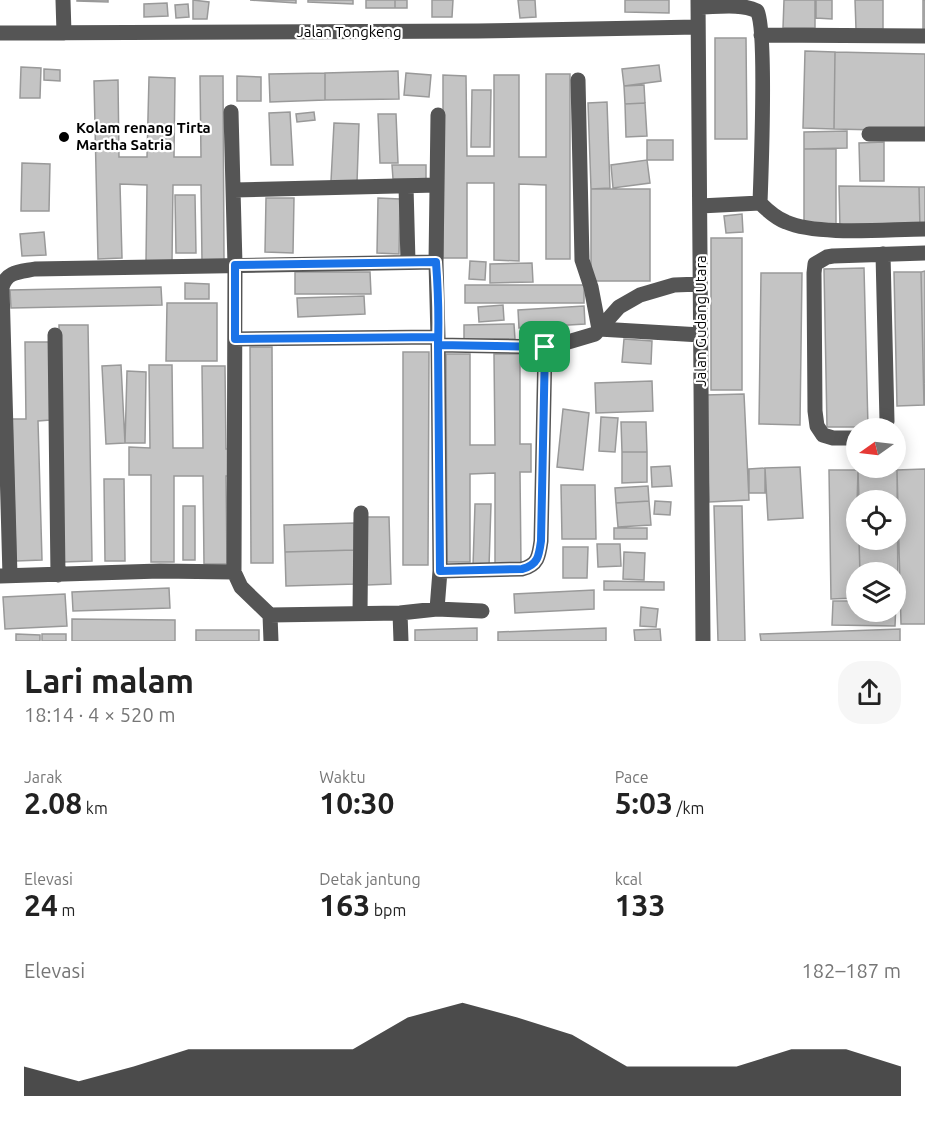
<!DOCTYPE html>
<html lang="id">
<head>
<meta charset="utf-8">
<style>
  :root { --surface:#fff; --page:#f6f6f6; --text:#222; --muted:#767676; --accent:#000 }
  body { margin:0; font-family:Ubuntu,sans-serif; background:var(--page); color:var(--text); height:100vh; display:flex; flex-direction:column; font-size:22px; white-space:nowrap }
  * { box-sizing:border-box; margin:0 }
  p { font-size:20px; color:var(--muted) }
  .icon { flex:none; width:33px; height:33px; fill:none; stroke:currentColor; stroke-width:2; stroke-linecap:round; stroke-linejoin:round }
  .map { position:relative; height:641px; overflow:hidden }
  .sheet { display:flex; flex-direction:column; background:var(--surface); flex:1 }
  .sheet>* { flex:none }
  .needle { width:39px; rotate:256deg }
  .tools { position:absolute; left:846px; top:418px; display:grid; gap:12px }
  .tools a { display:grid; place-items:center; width:60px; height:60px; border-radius:50%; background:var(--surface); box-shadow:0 3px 15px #0003; font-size:30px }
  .pin { position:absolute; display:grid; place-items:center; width:51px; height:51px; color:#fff; margin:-26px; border-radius:12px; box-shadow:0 3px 9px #0006 }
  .round { display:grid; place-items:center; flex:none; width:63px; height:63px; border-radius:24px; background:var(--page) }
  .overview { display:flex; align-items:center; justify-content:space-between; height:102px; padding:0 24px }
  h1 { font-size:33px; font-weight:700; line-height:45px }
  .metrics { display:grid; grid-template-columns:repeat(3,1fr); gap:9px; height:102px; padding:6px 24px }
  .metrics div { display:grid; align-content:center }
  .metrics b { font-size:30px; font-weight:700 }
  .metrics small { font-size:16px; font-weight:400 }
  .metrics p { font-size:16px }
  .chart { height:168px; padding:12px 24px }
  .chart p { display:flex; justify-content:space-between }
  .chart svg { width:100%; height:108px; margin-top:6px; fill:var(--accent); opacity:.7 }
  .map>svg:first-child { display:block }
</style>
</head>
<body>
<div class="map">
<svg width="925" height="641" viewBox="0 0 925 641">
  <rect width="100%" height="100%" fill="#fff"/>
  <path fill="#c4c4c4" stroke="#999" stroke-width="1.5" d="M77,0H108V2L77,1Z
    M193,0L209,2L207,19H193Z
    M250,0H296V3Z
    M308,0H353V4L308,2Z
    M366,0H395V8H366Z
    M395,0H407V8H395Z
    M432,0H453L452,17H432Z
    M518,0H535L536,17L520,18Z
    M625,0H669V13L625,12Z
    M784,0H815V28H783Z
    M816,0H832V19L816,18Z
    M855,0H883V29H856Z
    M923,0H925V33H923Z
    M167,3L168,16L144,17V4Z
    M188,4L189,17L176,18L175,5Z
    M715,38H746L747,139H715Z
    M805,51L835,52L834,129L803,128Z
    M835,52L925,54V131L834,129Z
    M659,65L661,81L624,86L622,69Z
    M21,67L41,68L40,98H20Z
    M44,69L60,70V81L44,80Z
    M398,71L399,99L325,100V73Z
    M325,73V100L270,102L269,74Z
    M406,73L431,75L429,97L404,95Z
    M546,74H570V259H546V185L519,184V261L494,260V183H467V258H443V75L466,76L467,156H494V75H519V157H546Z
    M200,76H223L224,261H202L201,185H173L172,263L146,262L147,185L120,184L122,258L98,259L94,81L118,80L119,157H147L149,77L175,78L174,157H201Z
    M237,76L261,77V101H237Z
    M644,85L645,103L625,104L624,86Z
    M472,90H491L490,147H471Z
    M607,102L610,188L591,189L588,103Z
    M645,103L647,136L626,137L625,104Z
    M290,112L293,165H271L269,113Z
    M314,112L315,120L297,122L296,114Z
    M378,114H396L398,163H380Z
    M334,123L359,124L357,183L331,181Z
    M847,131V148L804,149V132Z
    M647,140H673V160H647Z
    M884,142V181H860L859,143Z
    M804,149H836V226H804Z
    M647,160L650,183L613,188L611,165Z
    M22,163L50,164L49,211H21Z
    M392,165H426V179H393Z
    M839,186L919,187L920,228L840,229Z
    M919,187H925V228H920Z
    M591,189H650V281H591Z
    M175,195H195L196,253H176Z
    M266,198H294L293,253L265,252Z
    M378,198L400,199L399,254L377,253Z
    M742,214L743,232L726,233L724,216Z
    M44,232L46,255L22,256L20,234Z
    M711,238H742V390H711Z
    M470,261L486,262L485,280L469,279Z
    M532,263L533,282L490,283V264Z
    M864,268L868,427H827L824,269Z
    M925,271V405H924L921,272Z
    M295,272H370L371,294H295Z
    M894,272H921L924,405L897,406Z
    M761,273H802L800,425L759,424Z
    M185,283L209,284V299H185Z
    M465,285H584V303H465Z
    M161,287L162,305L11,308L10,290Z
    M364,296L365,314L298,317L297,298Z
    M167,303H217V361H166Z
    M503,305L504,320L479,322L478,307Z
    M584,306L585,324L519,328L518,310Z
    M514,324L515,339L464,340V325Z
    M59,325H88L92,561L63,562Z
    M624,339L652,341L651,364L622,362Z
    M25,342H49L50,420L38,421L42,560L16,561L12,419H26Z
    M250,347H272L273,563H251Z
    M403,352H429L428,565H403Z
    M446,354H470V445H495L494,354H520V444H531V472H520L521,565H495V473L470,474V562H447Z
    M121,365L125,443L106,444L102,366Z
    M149,365H172L173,448H203L202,366H225L226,449H230L231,476H226L227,564H204L203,476H174V562H151V475H129V447L150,448Z
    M127,371L146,372L145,443H125Z
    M652,381L653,411L596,413L595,383Z
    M744,394L749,500L709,502L705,395Z
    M563,409L589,413L583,470L557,467Z
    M601,417L618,418L615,452L599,451Z
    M621,422H646L647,452H622Z
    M622,452H647V482L622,483Z
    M670,466L672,486L652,487L651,467Z
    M800,467L803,518L768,520L765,468Z
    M765,468V493H749V469Z
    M925,469V624H901L897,470Z
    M829,470H858L856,540H859L860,573H856V598L831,599Z
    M858,470H897L898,598H896V573H860L859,540H896V501H859Z
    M104,479H124L125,561H105Z
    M561,485H595L596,539H562Z
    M648,486L649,501L616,503L615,488Z
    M649,501L651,525L618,527L616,503Z
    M655,501L671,502L670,515L654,514Z
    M475,504H491L489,567L473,566Z
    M183,506H195V560H183Z
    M714,506H742L745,641H718Z
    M365,517H389L391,584L367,585Z
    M354,523V550L285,552L284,525Z
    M614,528H647V539H614Z
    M597,544H620L621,566L598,567Z
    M563,547H588L587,578H563Z
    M354,550L356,584L286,586L285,552Z
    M624,552L645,553L644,580L623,579Z
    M604,581L664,582V590H604Z
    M169,588L170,608L73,611L72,592Z
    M594,590V609L515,613L514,594Z
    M65,594L67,626L5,629L3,597Z
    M833,601H856V612H896V602L895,626L832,625Z
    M641,607L658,609L656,627L640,626Z
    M72,619L175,620V641H72Z
    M477,628V641H415V630Z
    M606,628V641H498V632Z
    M660,629L661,641H635L634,630Z
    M900,629V641H761L760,634Z
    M196,630H259V641H196Z
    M16,634L40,635V641H16Z
    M42,634H66V641H42Z"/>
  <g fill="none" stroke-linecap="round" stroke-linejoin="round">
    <path stroke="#555" stroke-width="15" d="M63,0L64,33
      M698,0L703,641
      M699,7C716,7 741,3 757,11C767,27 761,174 760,203L700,206
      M0,33L478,31L698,27
      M761,35L925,36
      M578,80L582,260L591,287L599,329L701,335
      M231,112L235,265L234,572L241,587L270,615L271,641
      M869,134H925
      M406,186L408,262
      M234,190L437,185
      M760,203C768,211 776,218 786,222C818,236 888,229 925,229
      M883,254L887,421L885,429
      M436,262L438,115
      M55,335L58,575
      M235,339L438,337
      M438,345L545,347L568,342L595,334L619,307L640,295L674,285L700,284
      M856,438H833L823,435L817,426L815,411L814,273L815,264L827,257L833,256L925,253
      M440,571L522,569C538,565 539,556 541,541L545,347
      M0,576L160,571L234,572
      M10,576L2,287C7,271 20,272 35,269L436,262L438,337L440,571L437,609
      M400,613L401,641
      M360,614L361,513
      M270,615L400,613L437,609L482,611"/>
  </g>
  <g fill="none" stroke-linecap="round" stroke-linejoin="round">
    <defs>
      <path id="route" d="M545,347L438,345C439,317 438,289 436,262L235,265V339L438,337V345L440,571L522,569C538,565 539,556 541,541L545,347"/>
    </defs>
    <use href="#route" stroke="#fff" stroke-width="12"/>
    <use href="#route" stroke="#1a73e8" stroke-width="8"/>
  </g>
  <circle fill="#000" stroke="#fff" stroke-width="2" cx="64" cy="137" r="6"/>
  <g text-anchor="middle" stroke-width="4.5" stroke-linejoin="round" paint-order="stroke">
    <g font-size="15" fill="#000" stroke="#fff">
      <text x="349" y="37">Jalan Tongkeng</text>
      <text transform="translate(701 321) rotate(-90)" y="5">Jalan Gudang Utara</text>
    </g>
    <g font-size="15" font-weight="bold" fill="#000" stroke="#fff" text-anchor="start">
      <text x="76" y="133">Kolam renang Tirta<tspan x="76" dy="17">Martha Satria</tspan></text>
    </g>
  </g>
</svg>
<div class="tools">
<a><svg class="needle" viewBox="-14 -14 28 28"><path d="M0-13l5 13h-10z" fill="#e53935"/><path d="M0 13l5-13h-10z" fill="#767676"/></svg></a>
<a><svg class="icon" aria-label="locate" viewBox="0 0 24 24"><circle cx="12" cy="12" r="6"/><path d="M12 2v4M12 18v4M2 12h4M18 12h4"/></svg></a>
<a><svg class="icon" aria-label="layers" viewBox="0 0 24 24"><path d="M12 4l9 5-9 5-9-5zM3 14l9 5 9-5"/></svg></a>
</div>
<div class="pin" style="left:545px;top:347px;background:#1e9e55"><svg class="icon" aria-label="arrive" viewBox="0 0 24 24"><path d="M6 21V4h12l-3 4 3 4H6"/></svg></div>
</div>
<section class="sheet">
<div class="overview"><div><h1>Lari malam</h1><p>18:14 · 4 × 520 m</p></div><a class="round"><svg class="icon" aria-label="share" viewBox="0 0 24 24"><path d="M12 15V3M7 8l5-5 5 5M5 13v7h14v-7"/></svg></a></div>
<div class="metrics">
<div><p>Jarak</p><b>2.08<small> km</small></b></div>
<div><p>Waktu</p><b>10:30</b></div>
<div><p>Pace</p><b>5:03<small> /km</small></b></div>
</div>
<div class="metrics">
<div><p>Elevasi</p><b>24<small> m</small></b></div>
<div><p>Detak jantung</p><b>163<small> bpm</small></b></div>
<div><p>kcal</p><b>133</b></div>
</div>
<div class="chart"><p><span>Elevasi</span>182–187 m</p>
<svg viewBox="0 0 160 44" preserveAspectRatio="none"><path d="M0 44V32L10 38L20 32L30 25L40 25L50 25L60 25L70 12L80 6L90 12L100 19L110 32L120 32L130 32L140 25L150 25L160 32V44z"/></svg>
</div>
</section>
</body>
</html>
